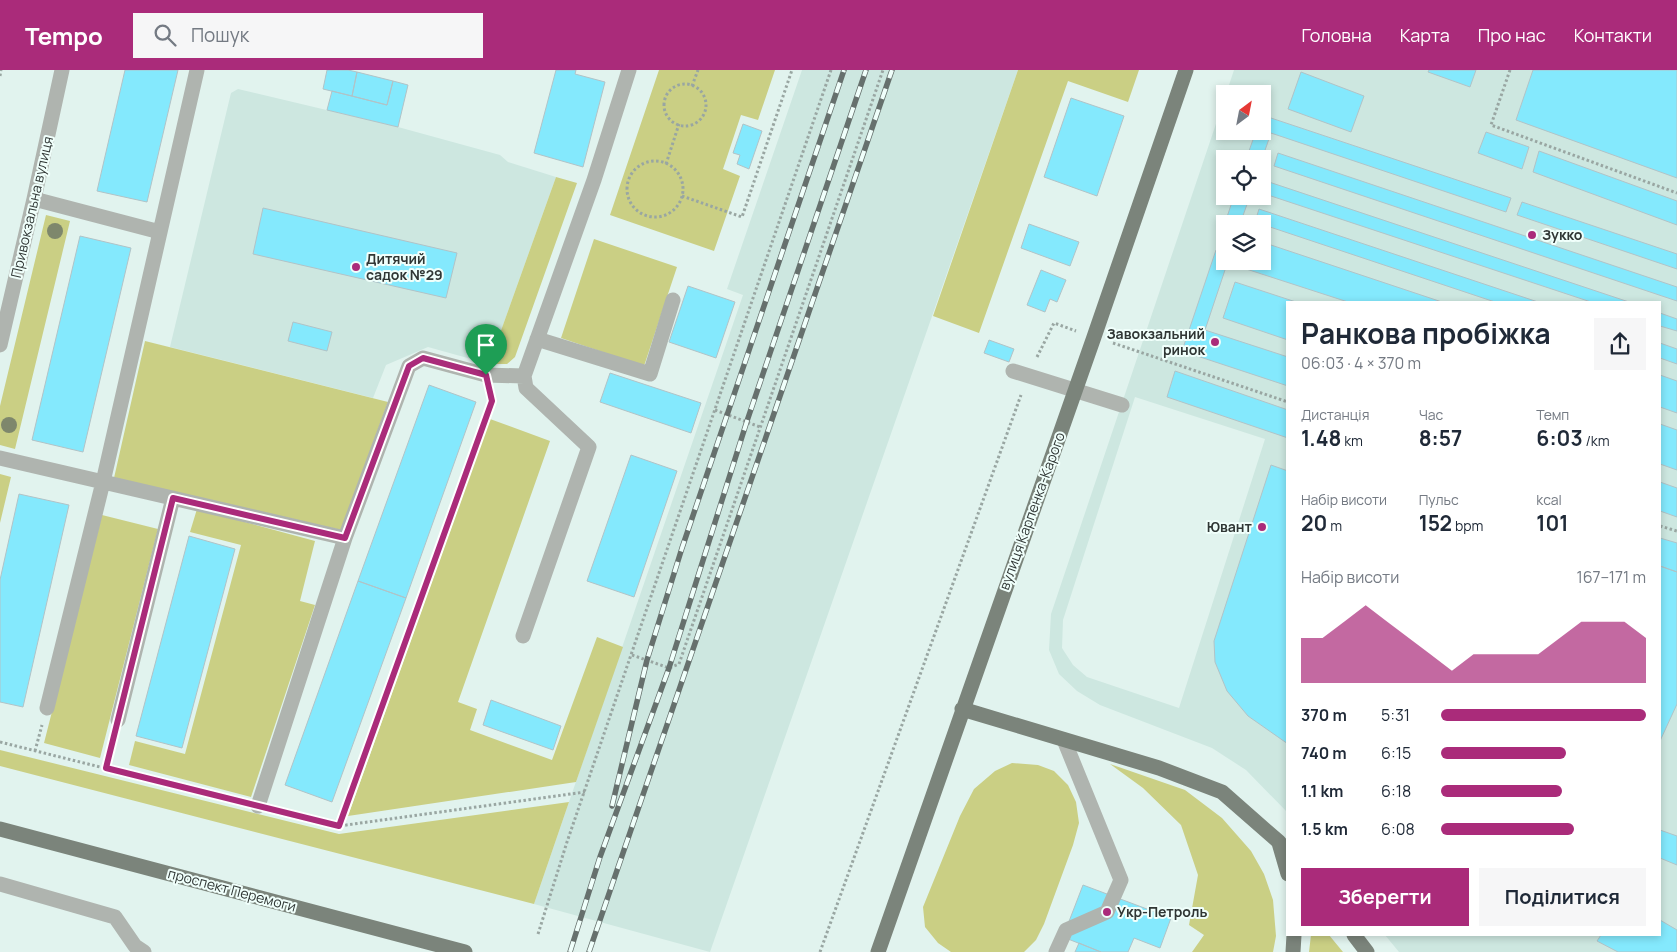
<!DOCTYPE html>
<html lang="uk">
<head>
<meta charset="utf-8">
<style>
  :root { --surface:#fff; --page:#f6f6f7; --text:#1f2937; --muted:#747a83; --accent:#aa2b7a }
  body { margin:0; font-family:Manrope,sans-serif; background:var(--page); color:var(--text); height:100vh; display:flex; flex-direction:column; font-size:19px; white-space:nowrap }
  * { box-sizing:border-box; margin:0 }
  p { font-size:16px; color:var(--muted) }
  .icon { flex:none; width:28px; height:28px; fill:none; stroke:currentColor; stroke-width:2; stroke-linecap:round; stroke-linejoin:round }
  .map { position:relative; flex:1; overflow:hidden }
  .sheet { position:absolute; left:1286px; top:231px; width:375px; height:635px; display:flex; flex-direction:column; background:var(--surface); border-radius:0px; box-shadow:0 2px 8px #0003 }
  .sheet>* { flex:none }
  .needle { width:32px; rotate:32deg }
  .buttons { position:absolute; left:1216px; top:15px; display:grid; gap:10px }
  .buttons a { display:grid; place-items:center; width:55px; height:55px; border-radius:0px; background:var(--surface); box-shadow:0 2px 8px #0003; font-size:25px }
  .pin { position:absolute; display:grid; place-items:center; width:42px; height:42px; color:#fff; margin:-51px -21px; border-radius:50% 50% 50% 0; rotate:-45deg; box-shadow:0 0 5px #0007 }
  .pin .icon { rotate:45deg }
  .round { display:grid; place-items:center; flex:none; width:52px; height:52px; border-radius:0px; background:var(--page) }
  .head { display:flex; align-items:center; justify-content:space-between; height:85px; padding:0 15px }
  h1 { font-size:28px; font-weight:700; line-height:38px }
  .stats { display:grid; grid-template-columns:repeat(3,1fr); gap:8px; height:85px; padding:5px 15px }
  .stats div { display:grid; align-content:center }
  .stats b { font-size:21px; font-weight:700 }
  .stats small { font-size:14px; font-weight:400 }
  .stats p { font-size:14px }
  .chart { height:140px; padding:10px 15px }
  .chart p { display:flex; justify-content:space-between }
  .chart svg { width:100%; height:90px; margin-top:5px; fill:var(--accent); opacity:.7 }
  .primary-button { display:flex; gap:10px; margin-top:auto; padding:10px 15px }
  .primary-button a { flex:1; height:58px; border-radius:0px; background:var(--accent); color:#fff; font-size:20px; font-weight:700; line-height:58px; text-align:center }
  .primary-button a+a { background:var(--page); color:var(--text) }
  ul { padding:0 15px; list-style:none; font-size:16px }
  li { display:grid; grid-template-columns:80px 60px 1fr; align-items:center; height:38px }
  li i { height:12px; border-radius:6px; background:var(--accent) }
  header { display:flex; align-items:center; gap:30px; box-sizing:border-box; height:70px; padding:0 25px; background:var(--accent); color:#fff }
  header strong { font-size:24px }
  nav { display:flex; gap:28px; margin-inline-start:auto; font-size:18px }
  .search { width:350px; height:45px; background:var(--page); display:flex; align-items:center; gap:12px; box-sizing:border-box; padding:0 18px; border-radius:0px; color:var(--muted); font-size:19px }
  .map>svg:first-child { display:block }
</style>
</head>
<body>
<header>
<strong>Tempo</strong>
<div class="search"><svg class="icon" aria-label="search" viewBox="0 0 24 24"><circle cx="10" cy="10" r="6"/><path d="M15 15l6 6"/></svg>Пошук</div>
<nav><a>Головна</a><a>Карта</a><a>Про нас</a><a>Контакти</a></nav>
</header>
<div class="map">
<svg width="1677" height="882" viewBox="0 0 1677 882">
  <rect width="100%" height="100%" fill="#e1f3ee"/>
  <path fill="#cde7e0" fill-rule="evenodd" d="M802,0H1018L710,882L534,834L743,225L727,219Z
    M1234,0H1677V882H1399L1385,865H1660V232H1288L1287,742L1246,700L1212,678L1100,635L1077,621L1059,604L1049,580L1051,544L1225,27V61H1262V24H1226ZM1225,89H1262V126H1225ZM1225,154H1262V191H1225ZM1135,327L1265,369L1179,638L1087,607L1073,595L1062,578L1063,550Z
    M238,19L398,57L500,85L508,92L556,107L489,294L428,277L386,295L373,328L170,277L231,23Z"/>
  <path fill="#cacf84" d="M659,0H775L758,50L741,45L723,99L740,106L714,181L610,145Z
    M1018,0H1139L1128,32L1068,11L979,263L933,246Z
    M556,107L577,113L515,287L507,294H489Z
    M46,145L70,151L15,379L0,375V336Z
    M594,169L677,197L644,296L561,268Z
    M145,271L388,332L341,460L114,408Z
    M490,349L550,371L458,632L477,639L470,660L552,690L597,567L623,577L576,712L348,746Z
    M0,404L11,407L0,453Z
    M197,439L315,471L300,531L315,535L251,727L129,695L135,671L185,684L241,475L190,462Z
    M102,445L158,459L100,688L44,673Z
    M0,680L339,764L569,732L534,834L0,696Z
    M1012,693L1038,695L1054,701L1068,715L1076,732L1079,753L1073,775L1044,854L1036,870L1024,882H951L938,873L925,857L923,837L960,746L974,719L995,701Z
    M1110,694L1185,720L1222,748L1251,781L1264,804L1273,830L1276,866L1273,882H1192L1204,865L1189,855L1198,805L1181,755L1143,718Z
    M1311,865H1329L1343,882H1309Z"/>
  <path fill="#84e9fd" stroke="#b1c3c7" d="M125,0H178L147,132L97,121Z
    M327,0H348L357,2L352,26L323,19Z
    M556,0H576L575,4L605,12L583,97L534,83Z
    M1429,0H1476L1470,17L1428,2Z
    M1533,0H1677V108L1516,50Z
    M357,2L393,11L387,35L352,26Z
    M1301,2L1364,26L1351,62L1288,39Z
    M393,11L408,15L398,57L327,40L332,21L387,35Z
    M1071,28L1124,46L1097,126L1044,107Z
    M1262,45L1511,128L1506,142L1262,60Z
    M743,54L762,61L749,99L737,94L740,85L733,83Z
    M1262,60L1271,63L1263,86L1249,81L1256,61Z
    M1486,62L1529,77L1522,99L1478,83Z
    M1539,81L1677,131V155L1533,102Z
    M1278,83L1677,217V231L1274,96Z
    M1269,112L1629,232H1591L1265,124Z
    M1234,126H1250L1240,154H1225V176L1218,174Z
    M1522,132L1677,184V199L1517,145Z
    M263,138L457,183L446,228L253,184Z
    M1259,139L1538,232H1495L1255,152Z
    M1029,154L1079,172L1070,196L1021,178Z
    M80,166L131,178L83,382L32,370Z
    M1262,172L1442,232H1348L1240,197L1242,191H1262Z
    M1216,180L1225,183V191H1228L1205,260L1288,287V316L1182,281Z
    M1041,200L1066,210L1057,232L1050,229L1045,242L1027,235Z
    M1235,212L1296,232H1288V270L1223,248Z
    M688,216L735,232L716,288L669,272Z
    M1660,243L1677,249V261L1660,256Z
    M293,252L332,262L327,281L288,271Z
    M989,270L1014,279L1009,292L984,283Z
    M1660,273L1677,279V294L1660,288Z
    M1175,301L1288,340V368L1167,327Z
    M610,303L701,333L691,363L600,332Z
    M1660,305L1677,311V343L1660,337Z
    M429,315L476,332L406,528L358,511Z
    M1660,354L1677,360V400L1660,394Z
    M631,385L677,401L634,527L587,511Z
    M1271,395L1288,401V674L1248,646L1227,621L1215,592L1214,571Z
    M1660,412L1677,418V447L1660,441Z
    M19,424L69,435L23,637L0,632V510Z
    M189,466L235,479L182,678L136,666Z
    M1660,468L1677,473V502L1660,496Z
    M1660,496L1677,502V634L1660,671Z
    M358,511L406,528L332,732L285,715Z
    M491,630L561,656L553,680L483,655Z
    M1660,760L1677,766V795L1660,788Z
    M1083,815L1171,848L1160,878L1134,868L1128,882H1101L1063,867Z
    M1660,850L1677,860V882H1618L1597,871L1601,865H1660Z
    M1079,873L1101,882H1075Z"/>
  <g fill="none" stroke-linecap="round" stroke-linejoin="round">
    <path stroke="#99a6a2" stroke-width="3" stroke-dasharray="2.5 2.5" stroke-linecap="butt" d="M1510,0L1491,55L1677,123
      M0,6L1,0
      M664 35a21 21 0 1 1 42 0a21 21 0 1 1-42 0Z
      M692,16L698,0
      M627 119a28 28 0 1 1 56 0a28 28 0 1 1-56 0Z
      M666,94L679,54
      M682,126L742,147L792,0
      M1113,273L1288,332
      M1037,287L1054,253L1076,261
      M715,340L760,357
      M1660,456L1677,461
      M632,585L669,598L679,594L883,0
      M0,672L240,732
      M35,681L42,655
      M106,698L113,669
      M277,741L339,756L585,722
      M339,756L492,331L490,325
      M538,864L567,772L831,0
      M820,882L1021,325"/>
    <path stroke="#afb4af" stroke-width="15" d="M34,129L160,162
      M537,269L650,304L673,230
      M0,275L34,129L62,0
      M1013,301L1122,335
      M0,388L345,468
      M523,566L589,377L526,318L524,306
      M47,638L103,412L197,0
      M118,650L173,428
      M258,736L345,468L409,296L423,288L486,305L524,306L594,110L629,0
      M0,814L115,847L135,876L144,882
      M1056,882L1066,860L1107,842L1121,810L1064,670"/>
    <path stroke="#7b847b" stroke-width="15" d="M962,639L1159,698L1222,722L1279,772L1288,783
      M0,759L465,882
      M1279,773L1288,804
      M1354,865L1367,882
      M878,882L1094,267L1186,0
      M1293,882L1294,865"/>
    <defs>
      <path id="rail" d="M612,736L647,590L682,478L844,0
        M570,882L600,787L669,598L747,351L866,0
        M589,882L892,0"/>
    </defs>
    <use href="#rail" stroke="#66706d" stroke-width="5.5"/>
    <use href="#rail" stroke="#f0fffb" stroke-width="4" stroke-dasharray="11" stroke-linecap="butt"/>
  </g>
  <g fill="#7e876c">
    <circle cx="55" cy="161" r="8"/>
    <circle cx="9" cy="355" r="8"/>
  </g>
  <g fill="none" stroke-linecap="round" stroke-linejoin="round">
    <defs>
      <path id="route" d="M423,288L486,305L492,331L339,756L106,698L173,428L345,468L409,296Z"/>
    </defs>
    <use href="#route" stroke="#fff" stroke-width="10"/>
    <use href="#route" stroke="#aa2b7a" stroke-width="6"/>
  </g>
  <g fill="#aa2b7a" stroke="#f0fffb" stroke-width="2">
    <circle cx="1532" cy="165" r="5"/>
    <circle cx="356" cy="197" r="5"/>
    <circle cx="1215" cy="272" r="5"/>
    <circle cx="1262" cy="457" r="5"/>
    <circle cx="1107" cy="842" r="5"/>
  </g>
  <g text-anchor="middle" stroke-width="4" stroke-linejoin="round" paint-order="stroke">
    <g font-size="14" fill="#303735" stroke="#f0fffb">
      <text transform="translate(32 137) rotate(-77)" y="5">Привокзальна вулиця</text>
      <text transform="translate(1032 441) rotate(-70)" y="5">вулиця Карпенка-Карого</text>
      <text transform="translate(232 820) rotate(15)" y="5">проспект Перемоги</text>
    </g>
    <g font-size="14" font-weight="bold" fill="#303735" stroke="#f0fffb" text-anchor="start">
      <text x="1542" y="170">Зукко</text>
      <text x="366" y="194">Дитячий<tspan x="366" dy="16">садок №29</tspan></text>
      <text x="1205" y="269" text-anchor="end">Завокзальний<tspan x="1205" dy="16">ринок</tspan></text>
      <text x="1252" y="462" text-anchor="end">Ювант</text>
      <text x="1117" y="847">Укр-Петроль</text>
    </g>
  </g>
</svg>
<div class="buttons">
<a><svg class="needle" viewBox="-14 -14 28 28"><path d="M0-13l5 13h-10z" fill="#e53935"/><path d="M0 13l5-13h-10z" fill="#747a83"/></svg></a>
<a><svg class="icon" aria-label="locate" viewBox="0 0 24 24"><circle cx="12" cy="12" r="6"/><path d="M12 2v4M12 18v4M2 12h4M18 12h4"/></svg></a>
<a><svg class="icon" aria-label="layers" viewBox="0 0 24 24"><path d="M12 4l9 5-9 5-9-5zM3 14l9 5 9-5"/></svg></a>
</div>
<div class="pin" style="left:486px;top:305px;background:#1e9e55"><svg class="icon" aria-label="arrive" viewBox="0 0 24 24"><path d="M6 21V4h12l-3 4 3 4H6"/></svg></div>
<section class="sheet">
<div class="head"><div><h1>Ранкова пробіжка</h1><p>06:03 · 4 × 370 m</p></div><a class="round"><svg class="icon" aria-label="share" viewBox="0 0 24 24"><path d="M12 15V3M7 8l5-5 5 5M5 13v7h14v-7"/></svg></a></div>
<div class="stats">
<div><p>Дистанція</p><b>1.48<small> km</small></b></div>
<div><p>Час</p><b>8:57</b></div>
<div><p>Темп</p><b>6:03<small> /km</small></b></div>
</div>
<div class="stats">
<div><p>Набір висоти</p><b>20<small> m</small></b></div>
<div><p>Пульс</p><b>152<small> bpm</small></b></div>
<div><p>kcal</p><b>101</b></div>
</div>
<div class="chart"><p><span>Набір висоти</span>167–171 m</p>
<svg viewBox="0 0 160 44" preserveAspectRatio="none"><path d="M0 44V22L10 22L20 14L30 6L40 14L50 22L60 30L70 38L80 30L90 30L100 30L110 30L120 22L130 14L140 14L150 14L160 22V44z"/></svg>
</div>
<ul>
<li><b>370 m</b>5:31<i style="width:100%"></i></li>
<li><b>740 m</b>6:15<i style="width:61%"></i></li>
<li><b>1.1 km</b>6:18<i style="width:59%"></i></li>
<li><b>1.5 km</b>6:08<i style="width:65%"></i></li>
</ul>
<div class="primary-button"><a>Зберегти</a><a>Поділитися</a></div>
</section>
</div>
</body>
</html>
